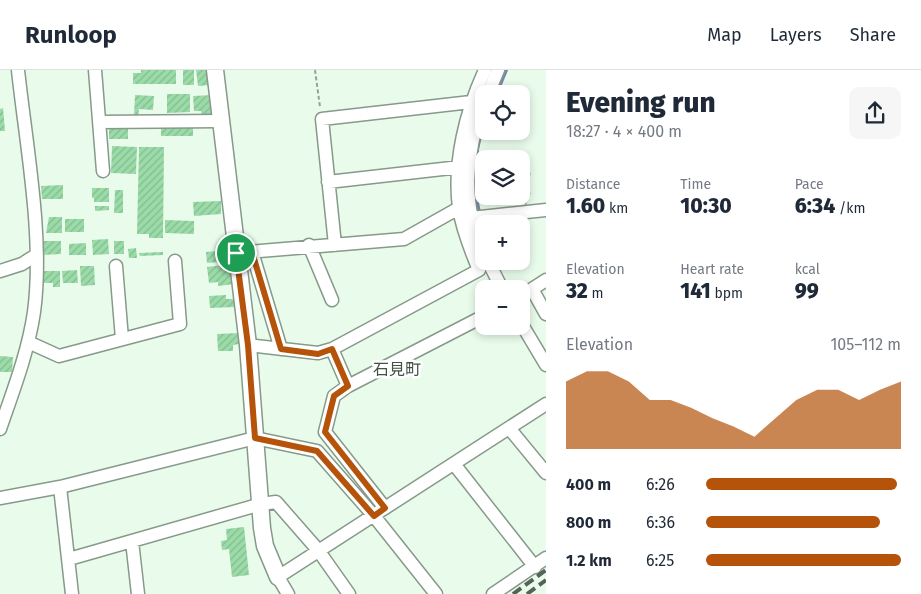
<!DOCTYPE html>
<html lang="en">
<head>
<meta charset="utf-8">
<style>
  :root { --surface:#fff; --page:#f6f6f7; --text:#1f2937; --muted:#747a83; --line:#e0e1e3; --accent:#b45309 }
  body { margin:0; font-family:"Fira Sans","Noto Sans JP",sans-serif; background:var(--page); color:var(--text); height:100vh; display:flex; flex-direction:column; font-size:19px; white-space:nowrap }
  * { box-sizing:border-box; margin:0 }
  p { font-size:16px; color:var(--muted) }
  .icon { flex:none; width:28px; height:28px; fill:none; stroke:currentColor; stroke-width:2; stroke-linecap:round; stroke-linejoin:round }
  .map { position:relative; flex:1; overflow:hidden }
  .sheet { display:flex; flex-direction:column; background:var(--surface); width:375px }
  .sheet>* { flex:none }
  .controls { position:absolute; left:475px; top:15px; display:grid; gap:10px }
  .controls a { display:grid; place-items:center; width:55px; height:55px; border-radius:10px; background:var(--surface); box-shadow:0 2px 8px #0003; font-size:25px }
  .pin { position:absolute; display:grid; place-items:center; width:42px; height:42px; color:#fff; margin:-21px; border:2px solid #fff; border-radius:50%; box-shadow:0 1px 5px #0007 }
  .round { display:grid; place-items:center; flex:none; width:52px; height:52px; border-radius:10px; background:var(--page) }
  .headline { display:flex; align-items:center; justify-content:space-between; height:85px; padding:0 20px }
  h1 { font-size:28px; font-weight:800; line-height:38px }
  .figures { display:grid; grid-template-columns:repeat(3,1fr); gap:8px; height:85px; padding:5px 20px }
  .figures div { display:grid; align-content:center }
  .figures b { font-size:21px; font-weight:800 }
  .figures small { font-size:14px; font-weight:400 }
  .figures p { font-size:14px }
  .chart { height:140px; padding:10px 20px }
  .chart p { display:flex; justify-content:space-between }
  .chart svg { width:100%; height:90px; margin-top:5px; fill:var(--accent); opacity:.7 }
  ul { padding:0 20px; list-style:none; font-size:16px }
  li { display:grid; grid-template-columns:80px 60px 1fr; align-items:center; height:38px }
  li i { height:12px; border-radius:6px; background:var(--accent) }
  header { display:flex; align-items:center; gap:30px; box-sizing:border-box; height:70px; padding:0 25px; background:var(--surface); border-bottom:1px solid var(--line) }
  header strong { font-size:24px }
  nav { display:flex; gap:28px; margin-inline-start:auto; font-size:18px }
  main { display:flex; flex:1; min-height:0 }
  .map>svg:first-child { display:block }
</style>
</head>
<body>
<header>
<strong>Runloop</strong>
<nav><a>Map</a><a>Layers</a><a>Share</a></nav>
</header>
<main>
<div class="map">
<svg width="546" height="524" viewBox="0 0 546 524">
  <defs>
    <pattern id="building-hatch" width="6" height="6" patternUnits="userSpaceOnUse" patternTransform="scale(1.25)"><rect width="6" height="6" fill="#9adba8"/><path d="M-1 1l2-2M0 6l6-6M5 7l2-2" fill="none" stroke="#84bb90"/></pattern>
  </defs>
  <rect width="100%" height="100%" fill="#e9fcec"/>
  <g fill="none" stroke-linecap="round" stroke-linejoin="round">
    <path stroke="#7685b2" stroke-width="4" d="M496,24L506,0
      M484,55C471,86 473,129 484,161
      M521,241L527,252"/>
  </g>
  <path fill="url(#building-hatch)" d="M141,0H176V14H133V3H141Z
    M183,0H194V15H183Z
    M196,0H209L210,15L198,16Z
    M167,24H190V42L167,43Z
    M135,25L154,26L153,40L139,39L138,47H134Z
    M213,25L214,48H202L201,41H194L193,26Z
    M3,38L5,61H0V39Z
    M128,55V69H109V56Z
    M161,55H193V66H161Z
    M112,76L137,77L136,104L111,103Z
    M139,77H164L163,168H149V164H137Z
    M521,100L531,103L528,116L521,114Z
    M63,115V129H42L41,116Z
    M92,118H109V132H94V128H92Z
    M115,120H123V143H114Z
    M521,120L531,123L526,135L510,128V126H521Z
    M221,131V144L194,146L193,132Z
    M95,136H109V140L95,141Z
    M49,147H62V163H46Z
    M65,149H84V162H65Z
    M165,150L194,151V164L165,163Z
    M108,169L109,184L93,185L92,170Z
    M42,171H61V184L42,185Z
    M114,171H124V184H114Z
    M86,173V185H69V174Z
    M136,178L137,188H129L128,179Z
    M229,180L230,191L207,193L206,182Z
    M163,182V185L140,186L139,183Z
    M231,194L234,214L218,216V212L209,213L207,197Z
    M80,196H94L95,215L81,216Z
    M77,200L78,213H63L62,201Z
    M44,201H60V217H53V213H44Z
    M226,225V229H235L236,237L210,238L209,226Z
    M239,263V274L233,275V281H218L217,264Z
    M0,286L13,287L12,302H0Z
    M244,457L249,505L232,507L229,479L222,480L221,471L227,470L226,459Z"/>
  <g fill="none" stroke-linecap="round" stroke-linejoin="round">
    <defs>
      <path id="minor" d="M95,0L103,101
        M488,24L498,0
        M484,34C465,81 461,137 484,183
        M99,52L220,51
        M328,112L460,97
        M466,144L471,148L546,140
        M309,175L332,230
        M335,175L322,49L471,32
        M252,182L281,279
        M236,183L404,169L459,138
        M488,191L502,219
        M116,196L122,269
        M0,201L22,194L36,185
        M546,210L532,219L546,244
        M521,253L546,295
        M28,272L59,286L180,254L175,191
        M248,275L318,283L332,279L479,200C471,181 462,159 459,138C453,92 466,41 485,0
        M332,279L348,316L334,326L325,362L385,438
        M348,316L484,246
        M509,358L546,403
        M0,359C13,321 28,283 34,242C44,168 26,75 18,0
        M454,394L535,497
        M60,417L255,368L317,381L374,446L436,524
        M0,428L60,417L72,524
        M132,471L138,524
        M69,489L261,434L276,432L318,480L349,524
        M288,524L278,507L546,334
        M493,524L546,488"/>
      <path id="tertiary" d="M215,0L248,275L262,458L265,476L278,507"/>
    </defs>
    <use href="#minor" stroke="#87998a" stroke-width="15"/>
    <use href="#tertiary" stroke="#87998a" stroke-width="19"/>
    <path stroke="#94a397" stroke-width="2" stroke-dasharray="4 2.5" stroke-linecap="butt" d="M315,0L320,37"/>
    <use href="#minor" stroke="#fff" stroke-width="12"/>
    <use href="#tertiary" stroke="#fff" stroke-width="16"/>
    <path stroke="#576259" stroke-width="4" stroke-dasharray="10 5" stroke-linecap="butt" d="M513,524L546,500
      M527,524L546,510"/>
  </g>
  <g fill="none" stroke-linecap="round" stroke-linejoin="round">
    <defs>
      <path id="route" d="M252,182L281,279L318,284L332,279L348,316L334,326L325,362L385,438L374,446L317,381L255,368L248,275L236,183Z"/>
    </defs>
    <use href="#route" stroke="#fff" stroke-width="10"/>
    <use href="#route" stroke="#b45309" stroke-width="6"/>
  </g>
  <g text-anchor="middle" stroke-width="5" stroke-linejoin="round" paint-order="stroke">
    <g font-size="16" fill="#425245" stroke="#fff">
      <text x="397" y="305">石見町</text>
    </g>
  </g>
</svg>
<div class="controls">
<a><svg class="icon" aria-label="locate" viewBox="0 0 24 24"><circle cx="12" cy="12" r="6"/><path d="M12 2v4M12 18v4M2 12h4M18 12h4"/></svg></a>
<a><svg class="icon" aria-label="layers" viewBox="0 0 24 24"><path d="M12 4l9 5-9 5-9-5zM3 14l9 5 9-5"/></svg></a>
<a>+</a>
<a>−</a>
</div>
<div class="pin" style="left:236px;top:183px;background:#1e9e55"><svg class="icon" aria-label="arrive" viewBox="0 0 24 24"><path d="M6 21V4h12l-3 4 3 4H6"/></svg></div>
</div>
<section class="sheet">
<div class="headline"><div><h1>Evening run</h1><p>18:27 · 4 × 400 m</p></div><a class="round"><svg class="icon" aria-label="share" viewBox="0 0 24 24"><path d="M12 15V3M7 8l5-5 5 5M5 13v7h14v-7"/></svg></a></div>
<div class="figures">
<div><p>Distance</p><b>1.60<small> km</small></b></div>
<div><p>Time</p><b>10:30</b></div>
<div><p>Pace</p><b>6:34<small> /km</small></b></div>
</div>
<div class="figures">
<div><p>Elevation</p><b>32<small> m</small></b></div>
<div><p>Heart rate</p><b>141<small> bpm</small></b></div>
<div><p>kcal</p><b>99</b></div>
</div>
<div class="chart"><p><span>Elevation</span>105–112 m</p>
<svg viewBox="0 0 160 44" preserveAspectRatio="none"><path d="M0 44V11L10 6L20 6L30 11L40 20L50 20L60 24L70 29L80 33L90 38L100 29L110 20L120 15L130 15L140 20L150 15L160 11V44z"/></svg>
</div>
<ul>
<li><b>400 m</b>6:26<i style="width:98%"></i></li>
<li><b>800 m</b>6:36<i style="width:89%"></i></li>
<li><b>1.2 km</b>6:25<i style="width:100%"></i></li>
</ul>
</section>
</main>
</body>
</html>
